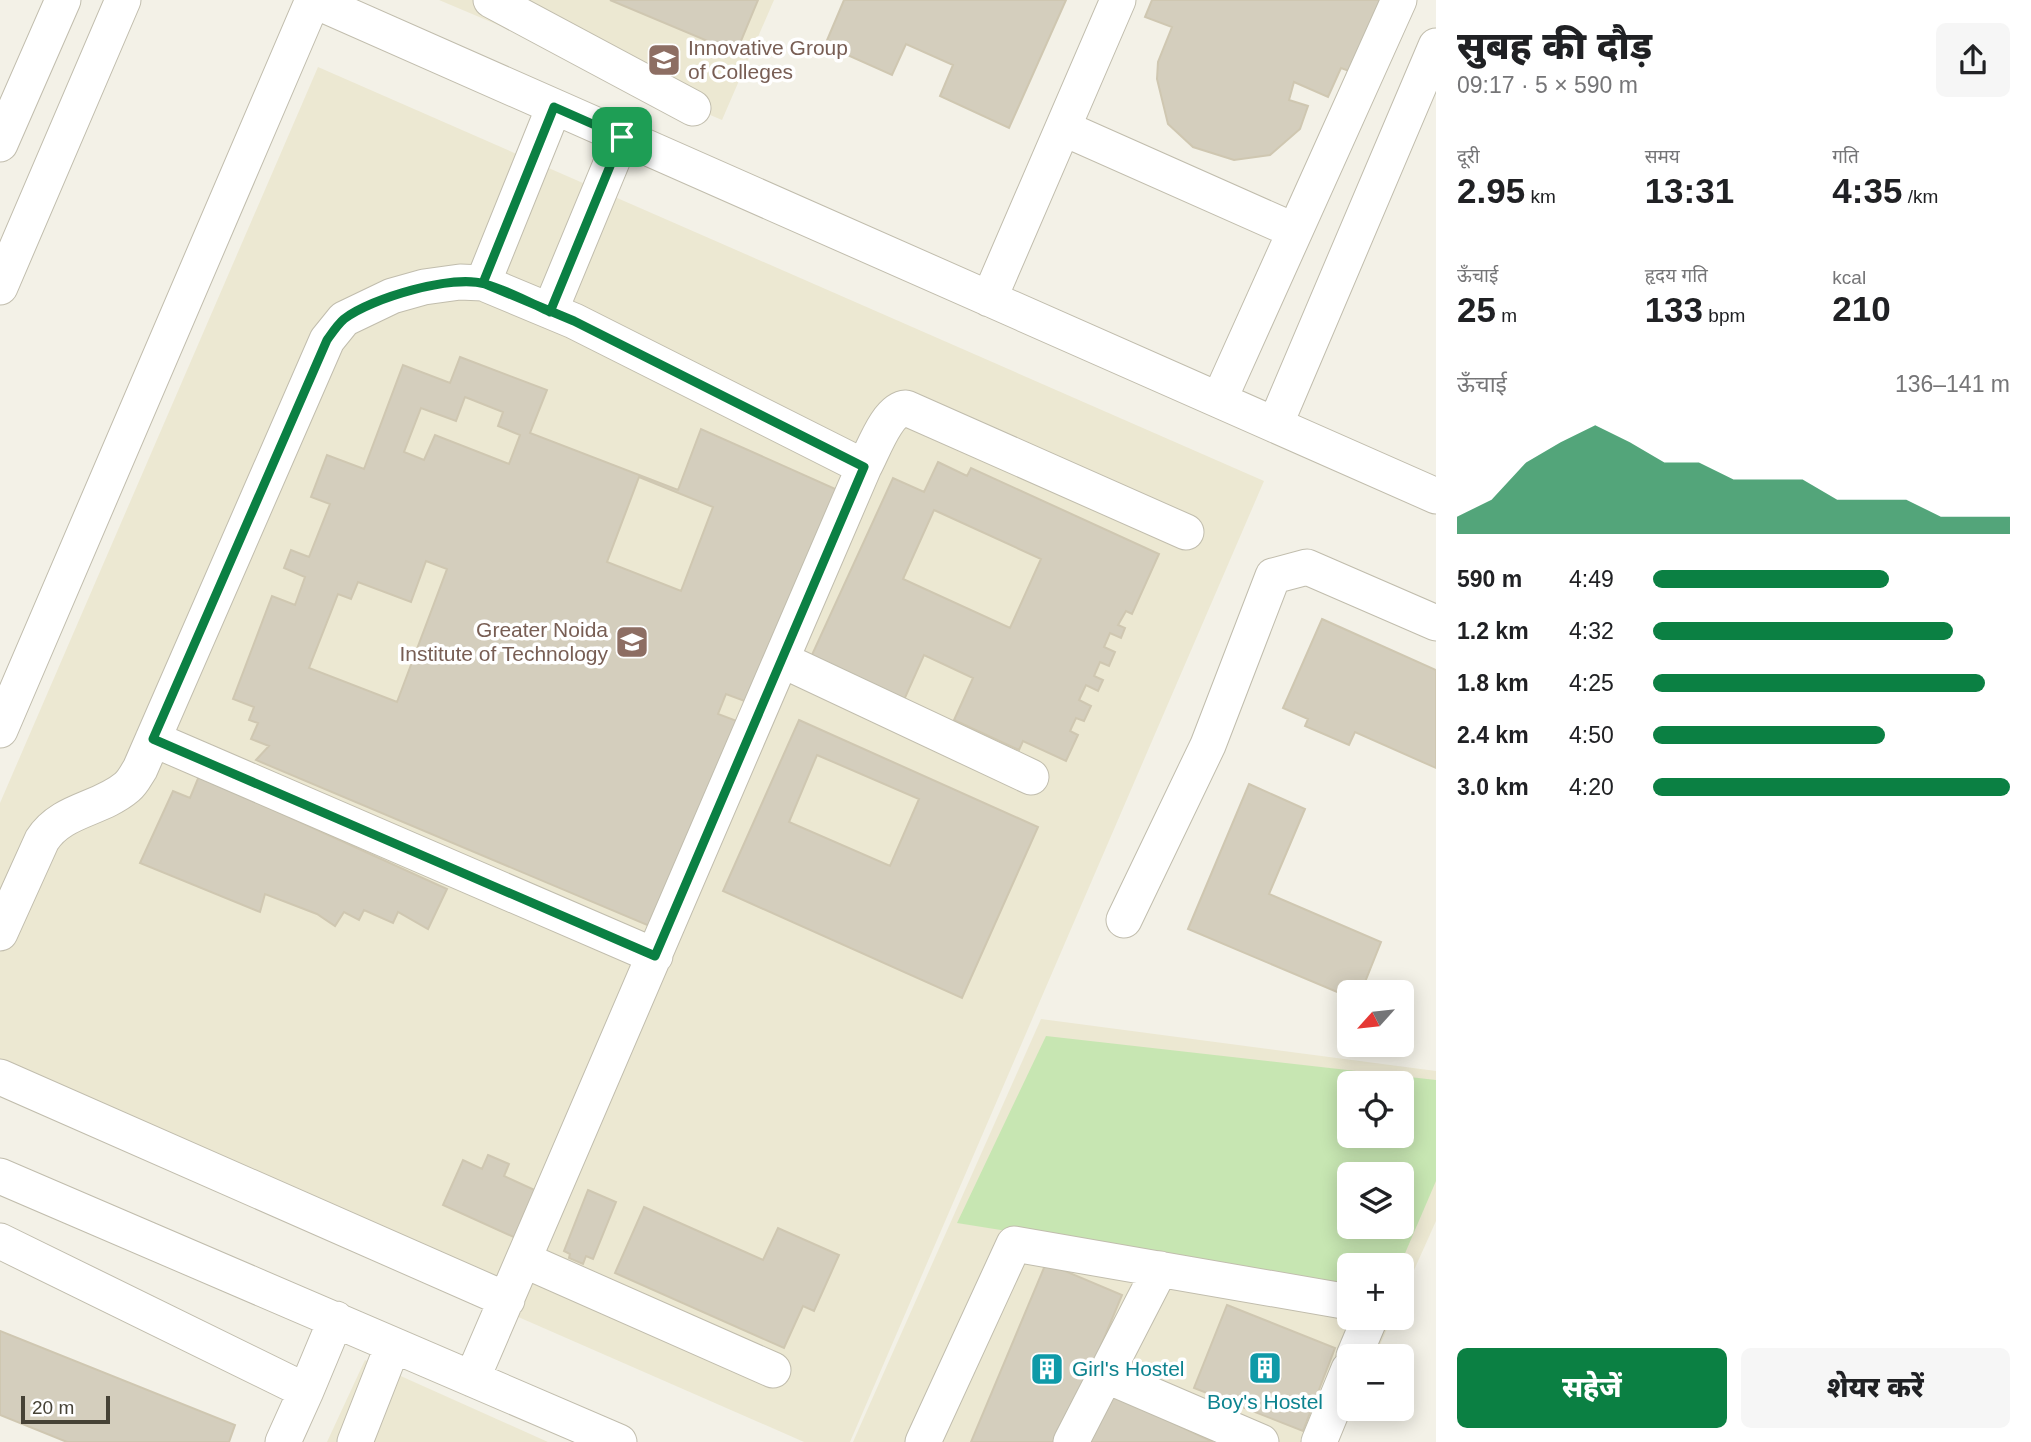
<!DOCTYPE html>
<html lang="hi">
<head>
<meta charset="utf-8">
<style>
  :root { --surface:#fff; --page:#f6f6f6; --text:#202124; --muted:#757577; --accent:#0b8043 }
  body { margin:0; font-family:Helvetica,"Noto Sans Devanagari",sans-serif; background:var(--page); color:var(--text); height:100vh; display:flex; flex-direction:column; font-size:26px; white-space:nowrap }
  * { box-sizing:border-box; margin:0 }
  p { font-size:23px; color:var(--muted) }
  .icon { flex:none; width:38px; height:38px; fill:none; stroke:currentColor; stroke-width:2; stroke-linecap:round; stroke-linejoin:round }
  .map { position:relative; flex:1; overflow:hidden }
  .drawer { display:flex; flex-direction:column; background:var(--surface); width:595px }
  .drawer>* { flex:none }
  .needle { width:46px; rotate:243deg }
  .buttons { position:absolute; left:1337px; top:980px; display:grid; gap:14px }
  .buttons a { display:grid; place-items:center; width:77px; height:77px; border-radius:10px; background:var(--surface); box-shadow:0 4px 18px #0003; font-size:35px }
  .scale { position:absolute; left:21px; bottom:18px; width:89px; box-sizing:border-box; padding-left:7px; border:4px solid #464236; border-top:0; font-size:19px; line-height:24px; white-space:nowrap; color:#464236; -webkit-text-stroke:5px #fff; paint-order:stroke }
  .pin { position:absolute; display:grid; place-items:center; width:60px; height:60px; color:#fff; margin:-30px; border-radius:14px; box-shadow:0 4px 10px #0006 }
  .round { display:grid; place-items:center; flex:none; width:74px; height:74px; border-radius:10px; background:var(--page) }
  .head { display:flex; align-items:center; justify-content:space-between; height:119px; padding:0 21px }
  h1 { font-size:38px; font-weight:800; line-height:52px }
  .metrics { display:grid; grid-template-columns:repeat(3,1fr); gap:10px; height:119px; padding:7px 21px }
  .metrics div { display:grid; align-content:center }
  .metrics b { font-size:35px; font-weight:800 }
  .metrics small { font-size:19px; font-weight:400 }
  .metrics p { font-size:19px }
  .chart { height:196px; padding:14px 21px }
  .chart p { display:flex; justify-content:space-between }
  .chart svg { width:100%; height:126px; margin-top:7px; fill:var(--accent); opacity:.7 }
  .button { display:flex; gap:14px; margin-top:auto; padding:14px 21px }
  .button a { flex:1; height:80px; border-radius:10px; background:var(--accent); color:#fff; font-size:28px; font-weight:800; line-height:80px; text-align:center }
  .button a+a { background:var(--page); color:var(--text) }
  ul { padding:0 21px; list-style:none; font-size:23px }
  li { display:grid; grid-template-columns:112px 84px 1fr; align-items:center; height:52px }
  li i { height:18px; border-radius:9px; background:var(--accent) }
  main { display:flex; flex:1; min-height:0 }
  .map>svg:first-child { display:block }
</style>
</head>
<body>
<main>
<div class="map">
<svg width="1436" height="1442" viewBox="0 0 1436 1442">
  <rect width="100%" height="100%" fill="#f3f1e7"/>
  <path fill="#ece8d2" fill-rule="evenodd" d="M439,0H774L722,120Z
    M318,67L1264,481L850,1442H804L0,1090V803Z
    M1041,1019L1436,1071V1221L1402,1297V1265H1349V1318H1392L1375,1356H1349L1336,1442H853ZM1349,1083H1402V1136H1349ZM1349,1174H1402V1227H1349Z
    M365,1360L548,1442H327Z"/>
  <path fill="#c7e6b2" fill-rule="evenodd" d="M1046,1036L1436,1080V1181L1400,1265H1349V1285L957,1223ZM1349,1083H1402V1136H1349ZM1349,1174H1402V1227H1349Z"/>
  <path fill="#d4cebd" stroke="#cfc7b1" stroke-width="2" fill-rule="evenodd" d="M610,0H758L736,53Z
    M844,0H1066L1009,128L940,96L953,65L906,44L892,75L825,45Z
    M1152,0H1383L1352,72L1341,68L1328,97L1294,82L1289,100L1308,106L1300,129L1270,155L1234,160L1193,147L1168,124L1157,79L1158,62L1172,27L1145,17Z
    M460,357L547,390L530,433L678,490L701,429L842,492L750,703L726,694L718,714L742,723L652,927L256,760L269,746L251,739L258,723L249,720L254,707L233,699L272,596L295,605L305,577L284,568L291,550L309,557L330,504L311,497L327,455L364,469L403,365L450,383ZM465,397L503,412L498,426L520,435L509,464L435,435L424,460L404,452L421,408L456,421ZM639,477L713,507L681,591L607,562ZM426,561L447,569L397,702L309,668L338,594L351,599L358,582L411,602Z
    M938,462L967,476L971,468L1159,554L1132,614L1126,611L1118,625L1125,628L1121,638L1110,633L1104,647L1115,652L1109,666L1100,662L1094,676L1103,680L1098,691L1086,685L1079,700L1091,706L1084,721L1076,718L1070,731L1078,735L1066,761L1023,741L1019,750L954,720L973,678L924,655L904,700L811,657L893,478L924,492ZM934,510L1041,559L1010,628L903,579Z
    M1322,619L1436,670V768L1355,732L1349,745L1305,726L1308,719L1283,708Z
    M799,720L1038,827L962,998L723,891ZM817,755L919,799L890,866L789,822Z
    M199,776L447,889L428,929L398,912L393,923L364,910L359,920L344,912L335,926L317,914L265,894L260,912L140,863L173,791L190,798Z
    M1249,784L1305,809L1269,894L1381,942L1361,992H1349V997L1188,929Z
    M488,1155L509,1164L504,1176L539,1192L518,1239L443,1205L463,1160L482,1169Z
    M588,1190L616,1202L593,1259L586,1256L583,1264L569,1258L570,1254L564,1251Z
    M644,1207L763,1260L778,1228L839,1255L814,1311L803,1306L784,1348L615,1273Z
    M1046,1263L1122,1295L1061,1442H971Z
    M1227,1305L1335,1348L1303,1431L1194,1388Z
    M0,1331L235,1425L229,1442H67L0,1415Z
    M1109,1393L1213,1442H1087Z"/>
  <g fill="none" stroke-linecap="round" stroke-linejoin="round">
    <defs>
      <path id="minor" d="M313,0L1436,496
        M491,0L693,108
        M1063,128L1295,231
        M0,144L63,0
        M483,283L554,107
        M0,287L123,0
        M989,299L1118,0
        M550,311L622,137
        M1219,400L1399,0
        M1275,425L1436,46
        M782,660L1031,777
        M0,730L313,0
        M153,739L655,956
        M1124,920L1208,745L1273,576L1307,567L1436,623
        M0,933L42,840C62,809 100,810 127,787C133,782 136,775 140,769L327,340L344,319L392,296L424,287L460,282L483,283L574,321L864,467
        M0,1077L507,1300
        M0,1176L619,1442
        M0,1241L306,1391L336,1319
        M524,1260L773,1370
        M1354,1356L1370,1318
        M1105,1375L1261,1442
        M472,1379L864,467C873,451 887,409 906,408L1186,532
        M283,1442L306,1391
        M355,1442L393,1345
        M923,1442L1014,1244L1349,1302
        M1071,1442L1160,1269
        M1319,1442L1349,1369"/>
    </defs>
    <use href="#minor" stroke="#c1bdad" stroke-width="37"/>
    <use href="#minor" stroke="#fff" stroke-width="35"/>
  </g>
  <g fill="none" stroke-linecap="round" stroke-linejoin="round">
    <defs>
      <path id="route" d="M622,137L550,312C529,302 507,290 485,284C453,274 371,298 344,319C338,324 332,333 327,340L153,739L655,956L864,467L574,321L483,283L554,107L622,137"/>
    </defs>
    <use href="#route" stroke="#fff" stroke-width="14"/>
    <use href="#route" stroke="#0b8043" stroke-width="9"/>
  </g>
  <defs>
    <symbol id="university-square" viewBox="-11 -11 22 22"><rect x="-9" y="-9" width="18" height="18" rx="4" fill="#8d6e63" stroke="#fff"/><path d="M0-5L7-2L0 1L-7-2ZM-4 1L0 2.5L4 1V4Q0 6-4 4Z" fill="#fff"/></symbol>
    <symbol id="building-square" viewBox="-11 -11 22 22"><rect x="-9" y="-9" width="18" height="18" rx="4" fill="#0f9aa8" stroke="#fff"/><path d="M-4-6H4V6H1V3H-1V6H-4ZM-2.5-4.3h1.7v1.8h-1.7ZM.8-4.3h1.7v1.8H.8ZM-2.5-1h1.7V.8h-1.7ZM.8-1h1.7V.8H.8Z" fill="#fff"/></symbol>
  </defs>
  <g fill-rule="evenodd">
    <use href="#university-square" x="645" y="41" width="38" height="38"/>
    <use href="#university-square" x="613" y="623" width="38" height="38"/>
    <use href="#building-square" x="1246" y="1349" width="38" height="38"/>
    <use href="#building-square" x="1028" y="1350" width="38" height="38"/>
  </g>
  <g text-anchor="middle" stroke-width="7" stroke-linejoin="round" paint-order="stroke">
    <g font-size="21" fill="#785e54" stroke="#fff" text-anchor="start">
      <text x="688" y="55">Innovative Group<tspan x="688" dy="24">of Colleges</tspan></text>
      <text x="608" y="637" text-anchor="end">Greater Noida<tspan x="608" dy="24">Institute of Technology</tspan></text>
    </g>
    <g font-size="21" fill="#0d838f" stroke="#fff" text-anchor="start">
      <text x="1072" y="1376">Girl's Hostel</text>
      <text x="1265" y="1409" text-anchor="middle">Boy's Hostel</text>
    </g>
  </g>
</svg>
<div class="buttons">
<a><svg class="needle" viewBox="-14 -14 28 28"><path d="M0-13l5 13h-10z" fill="#e53935"/><path d="M0 13l5-13h-10z" fill="#757577"/></svg></a>
<a><svg class="icon" aria-label="locate" viewBox="0 0 24 24"><circle cx="12" cy="12" r="6"/><path d="M12 2v4M12 18v4M2 12h4M18 12h4"/></svg></a>
<a><svg class="icon" aria-label="layers" viewBox="0 0 24 24"><path d="M12 4l9 5-9 5-9-5zM3 14l9 5 9-5"/></svg></a>
<a>+</a>
<a>−</a>
</div>
<div class="scale">20 m</div>
<div class="pin" style="left:622px;top:137px;background:#1e9e55"><svg class="icon" aria-label="arrive" viewBox="0 0 24 24"><path d="M6 21V4h12l-3 4 3 4H6"/></svg></div>
</div>
<section class="drawer">
<div class="head"><div><h1>सुबह की दौड़</h1><p>09:17 · 5 × 590 m</p></div><a class="round"><svg class="icon" aria-label="share" viewBox="0 0 24 24"><path d="M12 15V3M7 8l5-5 5 5M5 13v7h14v-7"/></svg></a></div>
<div class="metrics">
<div><p>दूरी</p><b>2.95<small> km</small></b></div>
<div><p>समय</p><b>13:31</b></div>
<div><p>गति</p><b>4:35<small> /km</small></b></div>
</div>
<div class="metrics">
<div><p>ऊँचाई</p><b>25<small> m</small></b></div>
<div><p>हृदय गति</p><b>133<small> bpm</small></b></div>
<div><p>kcal</p><b>210</b></div>
</div>
<div class="chart"><p><span>ऊँचाई</span>136–141 m</p>
<svg viewBox="0 0 160 44" preserveAspectRatio="none"><path d="M0 44V38L10 32L20 19L30 12L40 6L50 12L60 19L70 19L80 25L90 25L100 25L110 32L120 32L130 32L140 38L150 38L160 38V44z"/></svg>
</div>
<ul>
<li><b>590 m</b>4:49<i style="width:66%"></i></li>
<li><b>1.2 km</b>4:32<i style="width:84%"></i></li>
<li><b>1.8 km</b>4:25<i style="width:93%"></i></li>
<li><b>2.4 km</b>4:50<i style="width:65%"></i></li>
<li><b>3.0 km</b>4:20<i style="width:100%"></i></li>
</ul>
<div class="button"><a>सहेजें</a><a>शेयर करें</a></div>
</section>
</main>
</body>
</html>
